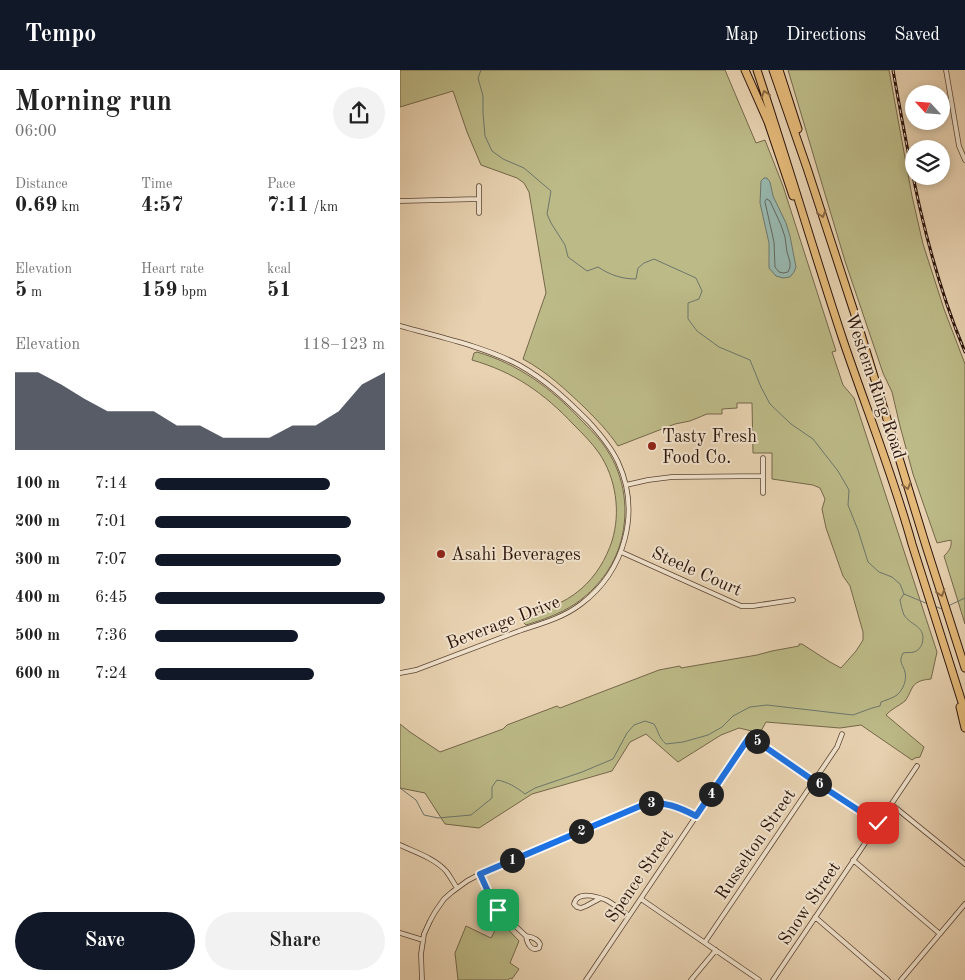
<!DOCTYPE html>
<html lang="en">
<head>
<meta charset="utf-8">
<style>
  :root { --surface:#fff; --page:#f2f2f2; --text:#222; --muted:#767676; --accent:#111827 }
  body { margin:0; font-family:"Old Standard TT",serif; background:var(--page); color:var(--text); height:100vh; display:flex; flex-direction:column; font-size:19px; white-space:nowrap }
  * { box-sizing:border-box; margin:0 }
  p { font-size:16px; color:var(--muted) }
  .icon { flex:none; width:28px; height:28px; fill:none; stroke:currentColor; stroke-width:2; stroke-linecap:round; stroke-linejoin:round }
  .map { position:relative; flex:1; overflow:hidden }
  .details { display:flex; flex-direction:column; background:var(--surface); width:400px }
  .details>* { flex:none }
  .needle { width:32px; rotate:296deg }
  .controls { position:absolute; left:505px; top:15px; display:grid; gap:10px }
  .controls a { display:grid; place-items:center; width:45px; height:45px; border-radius:50%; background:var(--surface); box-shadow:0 2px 8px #0003; font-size:25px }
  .pin { position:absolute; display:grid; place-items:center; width:42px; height:42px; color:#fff; margin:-21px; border-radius:10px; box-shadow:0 2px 8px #0006 }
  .km { position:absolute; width:25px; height:25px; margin:-12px; border-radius:50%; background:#222; color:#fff; font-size:14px; line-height:25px; text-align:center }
  .round { display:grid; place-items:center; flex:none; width:52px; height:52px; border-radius:26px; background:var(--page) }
  .overview { display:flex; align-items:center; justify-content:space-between; height:85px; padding:0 15px }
  h1 { font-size:28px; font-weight:800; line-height:38px }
  .stats { display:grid; grid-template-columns:repeat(3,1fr); gap:8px; height:85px; padding:5px 15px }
  .stats div { display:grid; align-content:center }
  .stats b { font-size:21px; font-weight:800 }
  .stats small { font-size:14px; font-weight:400 }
  .stats p { font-size:14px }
  .chart { height:140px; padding:10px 15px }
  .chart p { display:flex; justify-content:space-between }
  .chart svg { width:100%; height:90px; margin-top:5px; fill:var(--accent); opacity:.7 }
  .action { display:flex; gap:10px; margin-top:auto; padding:10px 15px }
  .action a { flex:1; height:58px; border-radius:30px; background:var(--accent); color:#fff; font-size:20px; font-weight:800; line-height:58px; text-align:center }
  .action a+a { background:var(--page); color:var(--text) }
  ul { padding:0 15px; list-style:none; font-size:16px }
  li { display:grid; grid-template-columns:80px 60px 1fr; align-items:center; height:38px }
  li i { height:12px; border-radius:6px; background:var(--accent) }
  header { display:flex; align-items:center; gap:30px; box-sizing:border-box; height:70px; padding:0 25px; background:var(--accent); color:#fff }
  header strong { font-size:24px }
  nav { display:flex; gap:28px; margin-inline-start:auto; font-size:18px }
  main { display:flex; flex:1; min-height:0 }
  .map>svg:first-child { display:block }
</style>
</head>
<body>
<header>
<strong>Tempo</strong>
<nav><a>Map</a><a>Directions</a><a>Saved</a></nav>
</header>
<main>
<section class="details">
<div class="overview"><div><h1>Morning run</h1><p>06:00</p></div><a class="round"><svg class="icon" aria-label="share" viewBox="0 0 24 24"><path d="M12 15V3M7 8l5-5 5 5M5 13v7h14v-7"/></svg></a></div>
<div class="stats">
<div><p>Distance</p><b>0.69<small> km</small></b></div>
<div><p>Time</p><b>4:57</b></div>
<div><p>Pace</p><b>7:11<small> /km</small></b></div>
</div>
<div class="stats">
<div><p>Elevation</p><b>5<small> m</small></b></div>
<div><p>Heart rate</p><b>159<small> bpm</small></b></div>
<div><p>kcal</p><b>51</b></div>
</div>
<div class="chart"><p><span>Elevation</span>118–123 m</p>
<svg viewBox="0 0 160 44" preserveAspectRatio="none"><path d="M0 44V6L10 6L20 12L30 19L40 25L50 25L60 25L70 32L80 32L90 38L100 38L110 38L120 32L130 32L140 25L150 12L160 6V44z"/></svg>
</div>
<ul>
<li><b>100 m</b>7:14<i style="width:76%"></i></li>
<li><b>200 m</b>7:01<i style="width:85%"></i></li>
<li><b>300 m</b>7:07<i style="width:81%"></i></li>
<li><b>400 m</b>6:45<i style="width:100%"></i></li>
<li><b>500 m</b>7:36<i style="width:62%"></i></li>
<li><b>600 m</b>7:24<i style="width:69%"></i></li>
</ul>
<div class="action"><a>Save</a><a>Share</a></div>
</section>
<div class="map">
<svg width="565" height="910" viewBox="0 0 565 910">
  <rect width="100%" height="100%" fill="#e8d2b1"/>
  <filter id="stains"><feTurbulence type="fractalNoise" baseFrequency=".004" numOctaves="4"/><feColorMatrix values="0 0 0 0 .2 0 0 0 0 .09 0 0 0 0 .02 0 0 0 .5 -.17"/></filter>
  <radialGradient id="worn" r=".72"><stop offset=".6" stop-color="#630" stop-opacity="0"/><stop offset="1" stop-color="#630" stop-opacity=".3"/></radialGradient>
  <path fill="#bcba87" stroke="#74674a" d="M0,0H325L356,73L365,70L383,116L436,281L432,282L443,315L454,328L537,582L531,609C522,610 515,611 511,620C509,624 508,627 505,631C499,636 491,639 486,645L524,677L520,687L515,688L512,690L461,655L440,658L366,652L360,663L339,658L321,665L278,692L246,664L230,672L212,701L132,724L79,758L45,754L25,723L0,718V654L10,662L40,682L103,659L107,655L157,636L160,638L259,600L280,596L281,598L357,585L372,581L399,576V574H402L430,592L441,598L456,581L463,570V562L450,516L443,506L426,458L422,439L425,429L420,418L413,415L372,409V383H353L352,333H337V338L322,339V344H307L290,351L275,354L218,376C208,361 197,350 184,337C165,319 147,302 123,289L146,223L129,122L124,113L117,108L81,95L67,62L53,21L0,37Z
    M388,0H489L512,126L523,174L544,239L565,294V554L544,486C549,481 552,477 551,470L537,473L513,404L500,356L492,322L483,303L445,191Z
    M77,282C118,294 151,318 180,349C190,359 200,369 207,380C225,407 229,441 221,471C214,497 197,519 175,534C160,544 142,550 126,555L120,549C141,541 164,534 181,519C196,506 206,489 212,471C221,442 216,408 199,383C192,373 183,364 174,355C144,323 114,302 72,290L74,283Z
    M100,851L119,871L110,893L119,899L112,909L110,908L108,910H58L55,883L66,856L91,868Z"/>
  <path fill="#97b7ae" stroke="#6c766d" d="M364,108H367L370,112L373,126L386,153L390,166L396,197L394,202L390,207L383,208L376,206L369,198V173L360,133L361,111Z"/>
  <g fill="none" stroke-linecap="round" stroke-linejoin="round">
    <path stroke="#62665d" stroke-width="1" d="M367,129L370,131L381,155L385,167L387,182L390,192V197L388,202L383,203L379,202L375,197L374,172L365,132Z"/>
    <path stroke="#6c766d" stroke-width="1" d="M81,0L78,8L83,26V43L85,66L92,81L103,89L124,98L151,121L147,144L151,153L165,175L168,187L187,201L198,197C210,205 222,209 236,209L238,198L244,193L254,189L296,208L302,221L299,229L288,233V249L297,261L319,277L350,290L361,317L370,334L391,354L413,369L438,401L449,420L448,435L458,460L468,492L479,502L492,507L500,514L504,524
      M534,536L542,539
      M548,536L565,528
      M0,718L16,730L24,745L38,748L71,745L92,728V717L97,710C108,712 116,717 125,724L135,718L182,702L213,689L227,663L234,655L245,651L254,654C259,662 258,667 266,674L283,672L308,665L322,657L333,646L350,637L367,635L453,645L472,638L480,636L481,632C486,630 493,628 497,625C503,620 507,610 505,602C503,594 498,593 503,583C507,582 511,583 514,582C518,581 521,577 522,574C527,556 511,556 504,545C502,540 501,535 500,530L504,524L528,534"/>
    <defs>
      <path id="minor" d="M546,0L559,76L565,90
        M0,131L79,129
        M79,143V116
        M0,256C39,267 83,276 119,295C146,310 167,330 189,352C200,364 211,377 218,392C241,442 225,501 181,534C163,548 140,554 119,561C85,574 51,587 16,600L0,603
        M363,388V423
        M226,415L248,410L272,407L363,406
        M221,482L341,536H353L393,530
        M491,734L565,794
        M0,775C15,782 34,788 46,801C50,806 53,812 57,818
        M453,790L540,864
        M80,804L90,826L98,840L126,866C132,867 138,869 140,874L139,878C131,882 127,873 126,866
        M199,829L186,836L181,838L177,837L174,834C177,821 196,826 206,830C214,834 222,841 229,846
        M241,829L359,910
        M415,847L488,910
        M0,863L23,870
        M305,872L437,677L442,664
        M22,910L21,884L24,864L30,851L35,842L44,829L52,822L67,811L80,804L245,734C264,731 279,737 296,746
        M186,910L348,669L355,670L478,753
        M291,910L316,880
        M373,910L517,696
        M501,910L565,834"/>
      <path id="motorway" d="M345,0L368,52L393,126
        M357,0C387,90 413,180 443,270C466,338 493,405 512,474L565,642
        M373,0L407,98L456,248L526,476L565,598
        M379,0L398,59
        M560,637L565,658"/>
    </defs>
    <use href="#minor" stroke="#5b4435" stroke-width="5.5"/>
    <use href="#motorway" stroke="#2c140c" stroke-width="9"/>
    <use href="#minor" stroke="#f0e2cc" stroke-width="4"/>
    <use href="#motorway" stroke="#e4b978" stroke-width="7"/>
    <defs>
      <path id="rail" d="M493,0C510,96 527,192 565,282"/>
    </defs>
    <use href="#rail" stroke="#2c140c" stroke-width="3"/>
    <use href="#rail" stroke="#f0e2cc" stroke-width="1" stroke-dasharray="4" stroke-linecap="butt"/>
  </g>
  <defs><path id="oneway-chevron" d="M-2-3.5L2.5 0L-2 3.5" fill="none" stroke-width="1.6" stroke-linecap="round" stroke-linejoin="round" transform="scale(1.25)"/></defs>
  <g stroke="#886642">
    <use href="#oneway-chevron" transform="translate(365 24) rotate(-108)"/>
    <use href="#oneway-chevron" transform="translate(422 144) rotate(72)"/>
    <use href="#oneway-chevron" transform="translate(507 416) rotate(73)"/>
    <use href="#oneway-chevron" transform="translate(541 523) rotate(72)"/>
  </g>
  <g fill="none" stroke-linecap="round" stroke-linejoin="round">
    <defs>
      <path id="route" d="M98,840L90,826L80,804L245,734C264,731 279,737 296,746L348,669L355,670L414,711L478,753"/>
    </defs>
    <use href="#route" stroke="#fff" stroke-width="10"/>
    <use href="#route" stroke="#1a73e8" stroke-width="6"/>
  </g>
  <g fill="#8f2418" stroke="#f0e2cc" stroke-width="2">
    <circle cx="252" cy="376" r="5"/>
    <circle cx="41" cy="484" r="5"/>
  </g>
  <g text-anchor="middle" stroke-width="4" stroke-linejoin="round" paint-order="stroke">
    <g font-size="18" fill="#2c140c" stroke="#f0e2cc">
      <text transform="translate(476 316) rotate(71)" y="6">Western Ring Road</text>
      <text transform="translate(297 501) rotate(24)" y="6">Steele Court</text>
      <text transform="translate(103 552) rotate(-21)" y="6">Beverage Drive</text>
      <text transform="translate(355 774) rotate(-56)" y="6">Russelton Street</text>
      <text transform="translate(239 806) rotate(-56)" y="6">Spence Street</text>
      <text transform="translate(409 833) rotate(-56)" y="6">Snow Street</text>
    </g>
    <g font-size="18" fill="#2c140c" stroke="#f0e2cc" text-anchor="start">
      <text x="262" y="372">Tasty Fresh<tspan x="262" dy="21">Food Co.</tspan></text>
      <text x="51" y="490">Asahi Beverages</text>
    </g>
  </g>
  <rect width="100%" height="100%" filter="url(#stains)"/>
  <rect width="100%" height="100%" fill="url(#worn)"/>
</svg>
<div class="controls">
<a><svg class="needle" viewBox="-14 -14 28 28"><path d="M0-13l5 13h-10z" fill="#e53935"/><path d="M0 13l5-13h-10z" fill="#767676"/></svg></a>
<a><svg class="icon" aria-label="layers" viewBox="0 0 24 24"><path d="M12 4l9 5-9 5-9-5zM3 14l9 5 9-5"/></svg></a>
</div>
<div class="pin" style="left:98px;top:840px;background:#1e9e55"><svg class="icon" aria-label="arrive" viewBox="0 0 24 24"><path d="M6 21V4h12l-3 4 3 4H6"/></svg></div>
<div class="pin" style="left:478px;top:753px;background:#d93025"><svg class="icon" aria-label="check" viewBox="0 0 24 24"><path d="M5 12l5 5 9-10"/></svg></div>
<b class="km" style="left:112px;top:790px">1</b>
<b class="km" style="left:181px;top:761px">2</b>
<b class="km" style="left:251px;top:733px">3</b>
<b class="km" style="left:311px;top:724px">4</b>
<b class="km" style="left:357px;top:671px">5</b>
<b class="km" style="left:419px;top:714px">6</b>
</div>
</main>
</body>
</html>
